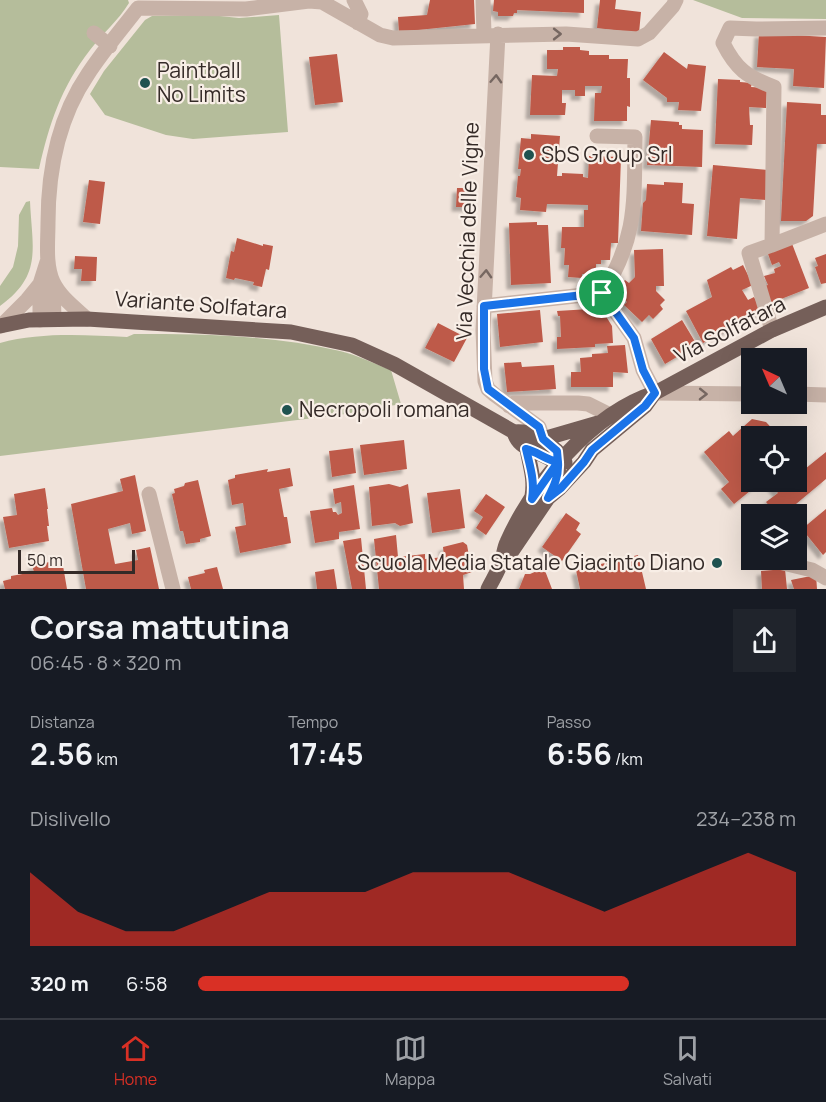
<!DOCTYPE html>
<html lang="it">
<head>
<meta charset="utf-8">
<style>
  :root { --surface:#171b24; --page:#20242c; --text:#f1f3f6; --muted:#9ea1a6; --line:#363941; --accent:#d93025 }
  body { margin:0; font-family:Manrope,sans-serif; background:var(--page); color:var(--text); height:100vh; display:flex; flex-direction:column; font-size:22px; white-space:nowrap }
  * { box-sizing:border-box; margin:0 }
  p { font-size:20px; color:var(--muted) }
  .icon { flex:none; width:33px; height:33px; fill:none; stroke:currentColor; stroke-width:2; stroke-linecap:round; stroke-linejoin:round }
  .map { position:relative; height:589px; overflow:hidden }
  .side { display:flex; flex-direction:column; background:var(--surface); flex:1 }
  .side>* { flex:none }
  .needle { width:39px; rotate:316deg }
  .fabs { position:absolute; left:741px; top:348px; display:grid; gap:12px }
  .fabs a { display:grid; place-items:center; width:66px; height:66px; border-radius:0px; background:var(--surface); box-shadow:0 6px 24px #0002; font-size:30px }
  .scale { position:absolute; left:18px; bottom:15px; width:117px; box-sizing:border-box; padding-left:6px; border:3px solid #342a27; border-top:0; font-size:16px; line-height:21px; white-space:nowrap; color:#342a27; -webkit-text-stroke:4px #f8eee6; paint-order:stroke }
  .pin { position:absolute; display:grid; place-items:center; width:51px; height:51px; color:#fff; margin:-26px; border:3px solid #fff; border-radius:50%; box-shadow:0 2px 6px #0007 }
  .round { display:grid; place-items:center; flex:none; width:63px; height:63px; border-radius:0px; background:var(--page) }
  .head { display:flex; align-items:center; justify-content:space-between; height:102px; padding:0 30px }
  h1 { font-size:33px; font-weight:700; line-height:45px }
  .stats { display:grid; grid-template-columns:repeat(3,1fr); gap:9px; height:102px; padding:6px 30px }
  .stats div { display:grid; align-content:center }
  .stats b { font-size:30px; font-weight:700 }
  .stats small { font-size:16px; font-weight:400 }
  .stats p { font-size:16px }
  .chart { height:168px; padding:12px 30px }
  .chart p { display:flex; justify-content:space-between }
  .chart svg { width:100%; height:108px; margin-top:6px; fill:var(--accent); opacity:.7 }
  ul { padding:0 30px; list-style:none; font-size:20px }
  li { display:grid; grid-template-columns:96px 72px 1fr; align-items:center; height:45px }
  li i { height:15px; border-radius:8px; background:var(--accent) }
  .tab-bar { display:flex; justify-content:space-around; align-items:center; height:84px; border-top:2px solid var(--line); background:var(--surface); font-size:16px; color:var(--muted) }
  .tab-bar a { display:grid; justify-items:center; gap:3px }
  .tab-bar .on { color:var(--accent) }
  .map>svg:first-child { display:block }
</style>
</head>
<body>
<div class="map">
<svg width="826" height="589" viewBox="0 0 826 589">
  <defs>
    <filter id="shadow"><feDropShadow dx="-4.5" dy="4.5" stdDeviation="1.5" flood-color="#0004"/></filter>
  </defs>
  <rect width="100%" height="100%" fill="#f0e3da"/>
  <path fill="#b5bd9b" d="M0,0H128L129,3C118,21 102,34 90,50C61,87 49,125 39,169L0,167Z
    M693,0H826V19L742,18Z
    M210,15L239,18L279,15L288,132L193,139L166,135L105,115L90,94L104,71L145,20L152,16Z
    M30,201C32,248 43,275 0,306V286L13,267L18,246L19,215L26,202Z
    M134,334C203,334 272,335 340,351C357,355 375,364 391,370L401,404L339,415L0,456V343C40,332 85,335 127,337Z"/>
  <path fill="#be5a49" filter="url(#shadow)" d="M430,0H474L475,24L399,32L398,17L427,15Z
    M494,0H584V13L517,10V13H514L513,16H498V12L493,11Z
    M600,0H616L615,9L641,12L639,33L597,28Z
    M759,33L826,37L824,88L793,86L794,69L757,67Z
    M563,47H580V50L589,51V55H609V59H628L627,78H630V107L627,106V121H594L595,93H601L602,86H585V96H575V90H562V103H566L565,115H530L532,75L557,76L558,69H547V50H563Z
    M664,52L687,69L688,64L706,66L701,111L678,110L679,102H667V98L643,80Z
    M337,54L343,102L315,105L309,57Z
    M718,79L740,80V82L752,83L751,87L767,88L766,108L749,107L750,125H753L752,145L715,144Z
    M787,102L821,104V115H826V144H817L813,216L806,221H781Z
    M651,120L679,122V125H682V129L703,130L702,167L647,165Z
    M531,134L560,136L557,176H562V173L583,174V177L588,178L589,156L621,157L618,243H611L610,260H601V264H596V274H582V278L568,277L569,265H564L565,248H561L562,227H584V210H588V205L547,204L546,212L520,210L521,198L516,197L518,176H520L521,169H518L521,138L531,139Z
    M713,165L768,170L766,200L740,198L737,239L707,236Z
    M89,180L105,182L100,224L83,222Z
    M664,182L683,183L682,203L694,204L692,235L641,231L643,203L646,200L647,184L664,185Z
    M457,188H470V207H456Z
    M537,222V225H548L551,283L511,285L509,223Z
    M237,238L263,246V244L273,246L269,270L266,269L262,287L253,285L254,282L235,278L234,280L226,278L231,251L234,252Z
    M791,241L809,288L771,303L764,286L768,285L764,276L775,273L774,269L781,266L779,262L772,265L767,251Z
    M663,249L664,286H656V291L665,300L660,305L663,309L653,319L649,315L642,322L624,305L627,302L621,296L625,293L619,287L625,280L629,283L635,277L634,250Z
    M826,254V283L821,284L815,267L818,266L815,258Z
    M75,256L97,257L96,281H81L82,269H74Z
    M743,265L753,285L742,290L748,300L754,297L762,312L703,343L686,311L712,297L707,280L731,267L733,270Z
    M606,308L607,318L612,326L613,343L595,344V347L557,349V337H561L560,316H558L557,311Z
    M540,310L543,342L500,347L497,314Z
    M682,320L697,345L665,364L651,339Z
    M438,323L467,338L454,362L425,348Z
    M625,345L628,373L613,372V387H571V372H581L580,358L592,357V354L608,353L607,346Z
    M521,362L522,367L554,365L556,389L507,392L504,363Z
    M752,419L766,422L779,436H752V482H761L734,504L721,489L729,482L704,452L729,431L733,436Z
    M404,440L407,469L364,475L360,445Z
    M353,448L356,473L332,477L329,451Z
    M826,452V479L784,514H776L766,502L778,493L768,482H796V460L805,469Z
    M290,468L293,486L279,489L284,517H287L291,543L240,553L235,527L246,525L243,503L232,505L228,480L235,478V475L268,469L267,472Z
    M135,475L146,531L132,534L130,523L108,529L115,564L138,560L136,550L150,547L159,589H86L71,504L123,491L120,479Z
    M198,480L211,536L200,539V542L186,544L183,531H180L172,494L175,493L174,489L184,486L185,483Z
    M389,484L400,487L408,484L413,523L400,526L395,523L372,526L369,487Z
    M354,485L360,529L339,532V539L315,543L310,511L332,508L333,512H336L338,515L342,513L341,502L335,504L333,489Z
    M45,488L48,509H47L49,526H47L49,541L9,548L3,517L17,515L14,494Z
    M460,489L465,528L432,533L427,493Z
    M486,494L505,507L486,535L476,528L483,517L474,511Z
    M826,509V552L823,555L802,529Z
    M566,513L580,523L576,530L581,534L562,561L542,547Z
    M396,535L398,557L425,554V559L444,557L443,547L463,542L467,545L472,572L463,575L464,589H379L374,539Z
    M361,538L366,589H352L343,541Z
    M638,555L646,589H580L576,570Z
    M62,560L67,589H5L3,581L11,579V576L34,572L32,565Z
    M217,567L223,589H191L188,577L205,573L204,570Z
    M544,568L552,589H519L525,574H530Z
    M334,569L337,589H317L315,572Z
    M785,569L787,589H762L761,571Z
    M816,575L817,589H794L791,580Z"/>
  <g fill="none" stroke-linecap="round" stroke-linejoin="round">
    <path stroke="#c7b2a7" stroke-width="15" d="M354,0L361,14L358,23
      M483,0L484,34
      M94,33L110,46
      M498,34L483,330L485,381L488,389L495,395L539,427L543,439
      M597,136L635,137C634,200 638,238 602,293L634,338L643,370L655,393L752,394
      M772,245L826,224
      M53,283L54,319
      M484,306L602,293
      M87,319C75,308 60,297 53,282C45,264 48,242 48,223C48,171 58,118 88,74C103,51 121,30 138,8L246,9L309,1L322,2L380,35L393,38L566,34L638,39L649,33L673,6L676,0
      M40,320V284
      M1,326L27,300L40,284L47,262
      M772,330L749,253L772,245L774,87C747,77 736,69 723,43L730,28L756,29L826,28
      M796,394L826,395
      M509,406L514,403H578L588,404L612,416
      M149,494L173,589
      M779,562L812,570L826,578"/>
    <path stroke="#755f59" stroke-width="15" d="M0,326L29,320L87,319L291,332L352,345L394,364L514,432
      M514,432C531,430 544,440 557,451L559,468
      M514,432C517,443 524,447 534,451C547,456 549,461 565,462
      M543,439L598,423
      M527,449C530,466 535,479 532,496
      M512,551L548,498L560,488L584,462L592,450L645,406L653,395
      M488,589C493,579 499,570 502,560C504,554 504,548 507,542C533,484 592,413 655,393L772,330L826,307"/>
  </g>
  <defs><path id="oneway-chevron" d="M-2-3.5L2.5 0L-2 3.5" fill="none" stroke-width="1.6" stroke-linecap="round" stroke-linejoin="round" transform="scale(1.5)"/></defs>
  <g stroke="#766761">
    <use href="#oneway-chevron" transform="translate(557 34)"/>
    <use href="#oneway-chevron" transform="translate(496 79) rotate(-87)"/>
    <use href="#oneway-chevron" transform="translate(486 274) rotate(-87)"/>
    <use href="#oneway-chevron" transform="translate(703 394) rotate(1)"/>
  </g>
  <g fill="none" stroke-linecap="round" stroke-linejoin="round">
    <defs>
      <path id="route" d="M602,293L484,306V369L488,389L539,427L543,439L557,451L558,462L532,499C535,480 530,467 526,449C538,452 546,460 558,462C559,476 554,486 548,498L561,488L584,462L592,450L645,406L655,393L643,370L634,338L602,293"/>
    </defs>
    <use href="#route" stroke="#fff" stroke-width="12"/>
    <use href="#route" stroke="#1a73e8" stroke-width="8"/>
  </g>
  <g fill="#1f5250" stroke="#f8eee6" stroke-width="2">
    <circle cx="145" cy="83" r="6"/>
    <circle cx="529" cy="155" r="6"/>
    <circle cx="287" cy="410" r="6"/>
    <circle cx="717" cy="563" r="6"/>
  </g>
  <g text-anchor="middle" stroke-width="4.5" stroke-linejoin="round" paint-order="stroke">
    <g font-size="21" fill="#342a27" stroke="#f8eee6" text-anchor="start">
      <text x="157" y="78">Paintball<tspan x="157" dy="24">No Limits</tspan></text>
      <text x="541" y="162">SbS Group Srl</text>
      <text x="299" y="417">Necropoli romana</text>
      <text x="705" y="570" text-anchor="end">Scuola Media Statale Giacinto Diano</text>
    </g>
    <g font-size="21" fill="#342a27" stroke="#f8eee6">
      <text transform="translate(468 231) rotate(-88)" y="7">Via Vecchia delle Vigne</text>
      <text transform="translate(201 305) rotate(4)" y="7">Variante Solfatara</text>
      <text transform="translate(730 330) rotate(-27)" y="7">Via Solfatara</text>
    </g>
  </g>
</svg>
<div class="fabs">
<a><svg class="needle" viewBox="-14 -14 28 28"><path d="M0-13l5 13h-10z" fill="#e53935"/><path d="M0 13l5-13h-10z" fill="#9ea1a6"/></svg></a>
<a><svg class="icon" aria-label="locate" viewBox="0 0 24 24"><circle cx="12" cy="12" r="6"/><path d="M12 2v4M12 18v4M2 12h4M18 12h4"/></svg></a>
<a><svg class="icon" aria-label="layers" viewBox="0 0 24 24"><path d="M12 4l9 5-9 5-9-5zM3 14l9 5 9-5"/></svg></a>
</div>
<div class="scale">50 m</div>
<div class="pin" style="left:602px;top:293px;background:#1e9e55"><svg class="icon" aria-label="arrive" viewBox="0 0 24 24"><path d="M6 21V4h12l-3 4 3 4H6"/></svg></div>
</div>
<section class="side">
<div class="head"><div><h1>Corsa mattutina</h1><p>06:45 · 8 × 320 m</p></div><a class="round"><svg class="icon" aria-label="share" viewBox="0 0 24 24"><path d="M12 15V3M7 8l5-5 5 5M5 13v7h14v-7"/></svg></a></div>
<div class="stats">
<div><p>Distanza</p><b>2.56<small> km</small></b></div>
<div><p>Tempo</p><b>17:45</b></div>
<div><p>Passo</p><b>6:56<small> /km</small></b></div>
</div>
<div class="chart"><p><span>Dislivello</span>234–238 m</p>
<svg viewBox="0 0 160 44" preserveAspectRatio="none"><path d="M0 44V14L10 30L20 38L30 38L40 30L50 22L60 22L70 22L80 14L90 14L100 14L110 22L120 30L130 22L140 14L150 6L160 14V44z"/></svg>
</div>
<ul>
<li><b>320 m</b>6:58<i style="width:72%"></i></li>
</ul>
</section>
<nav class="tab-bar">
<a class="on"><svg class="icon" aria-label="home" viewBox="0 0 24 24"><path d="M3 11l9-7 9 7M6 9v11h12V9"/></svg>Home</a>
<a><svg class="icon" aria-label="map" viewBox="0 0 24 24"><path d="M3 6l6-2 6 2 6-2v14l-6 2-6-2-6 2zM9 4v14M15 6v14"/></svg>Mappa</a>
<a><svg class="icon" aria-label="saved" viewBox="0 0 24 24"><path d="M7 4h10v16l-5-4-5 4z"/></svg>Salvati</a>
</nav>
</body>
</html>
